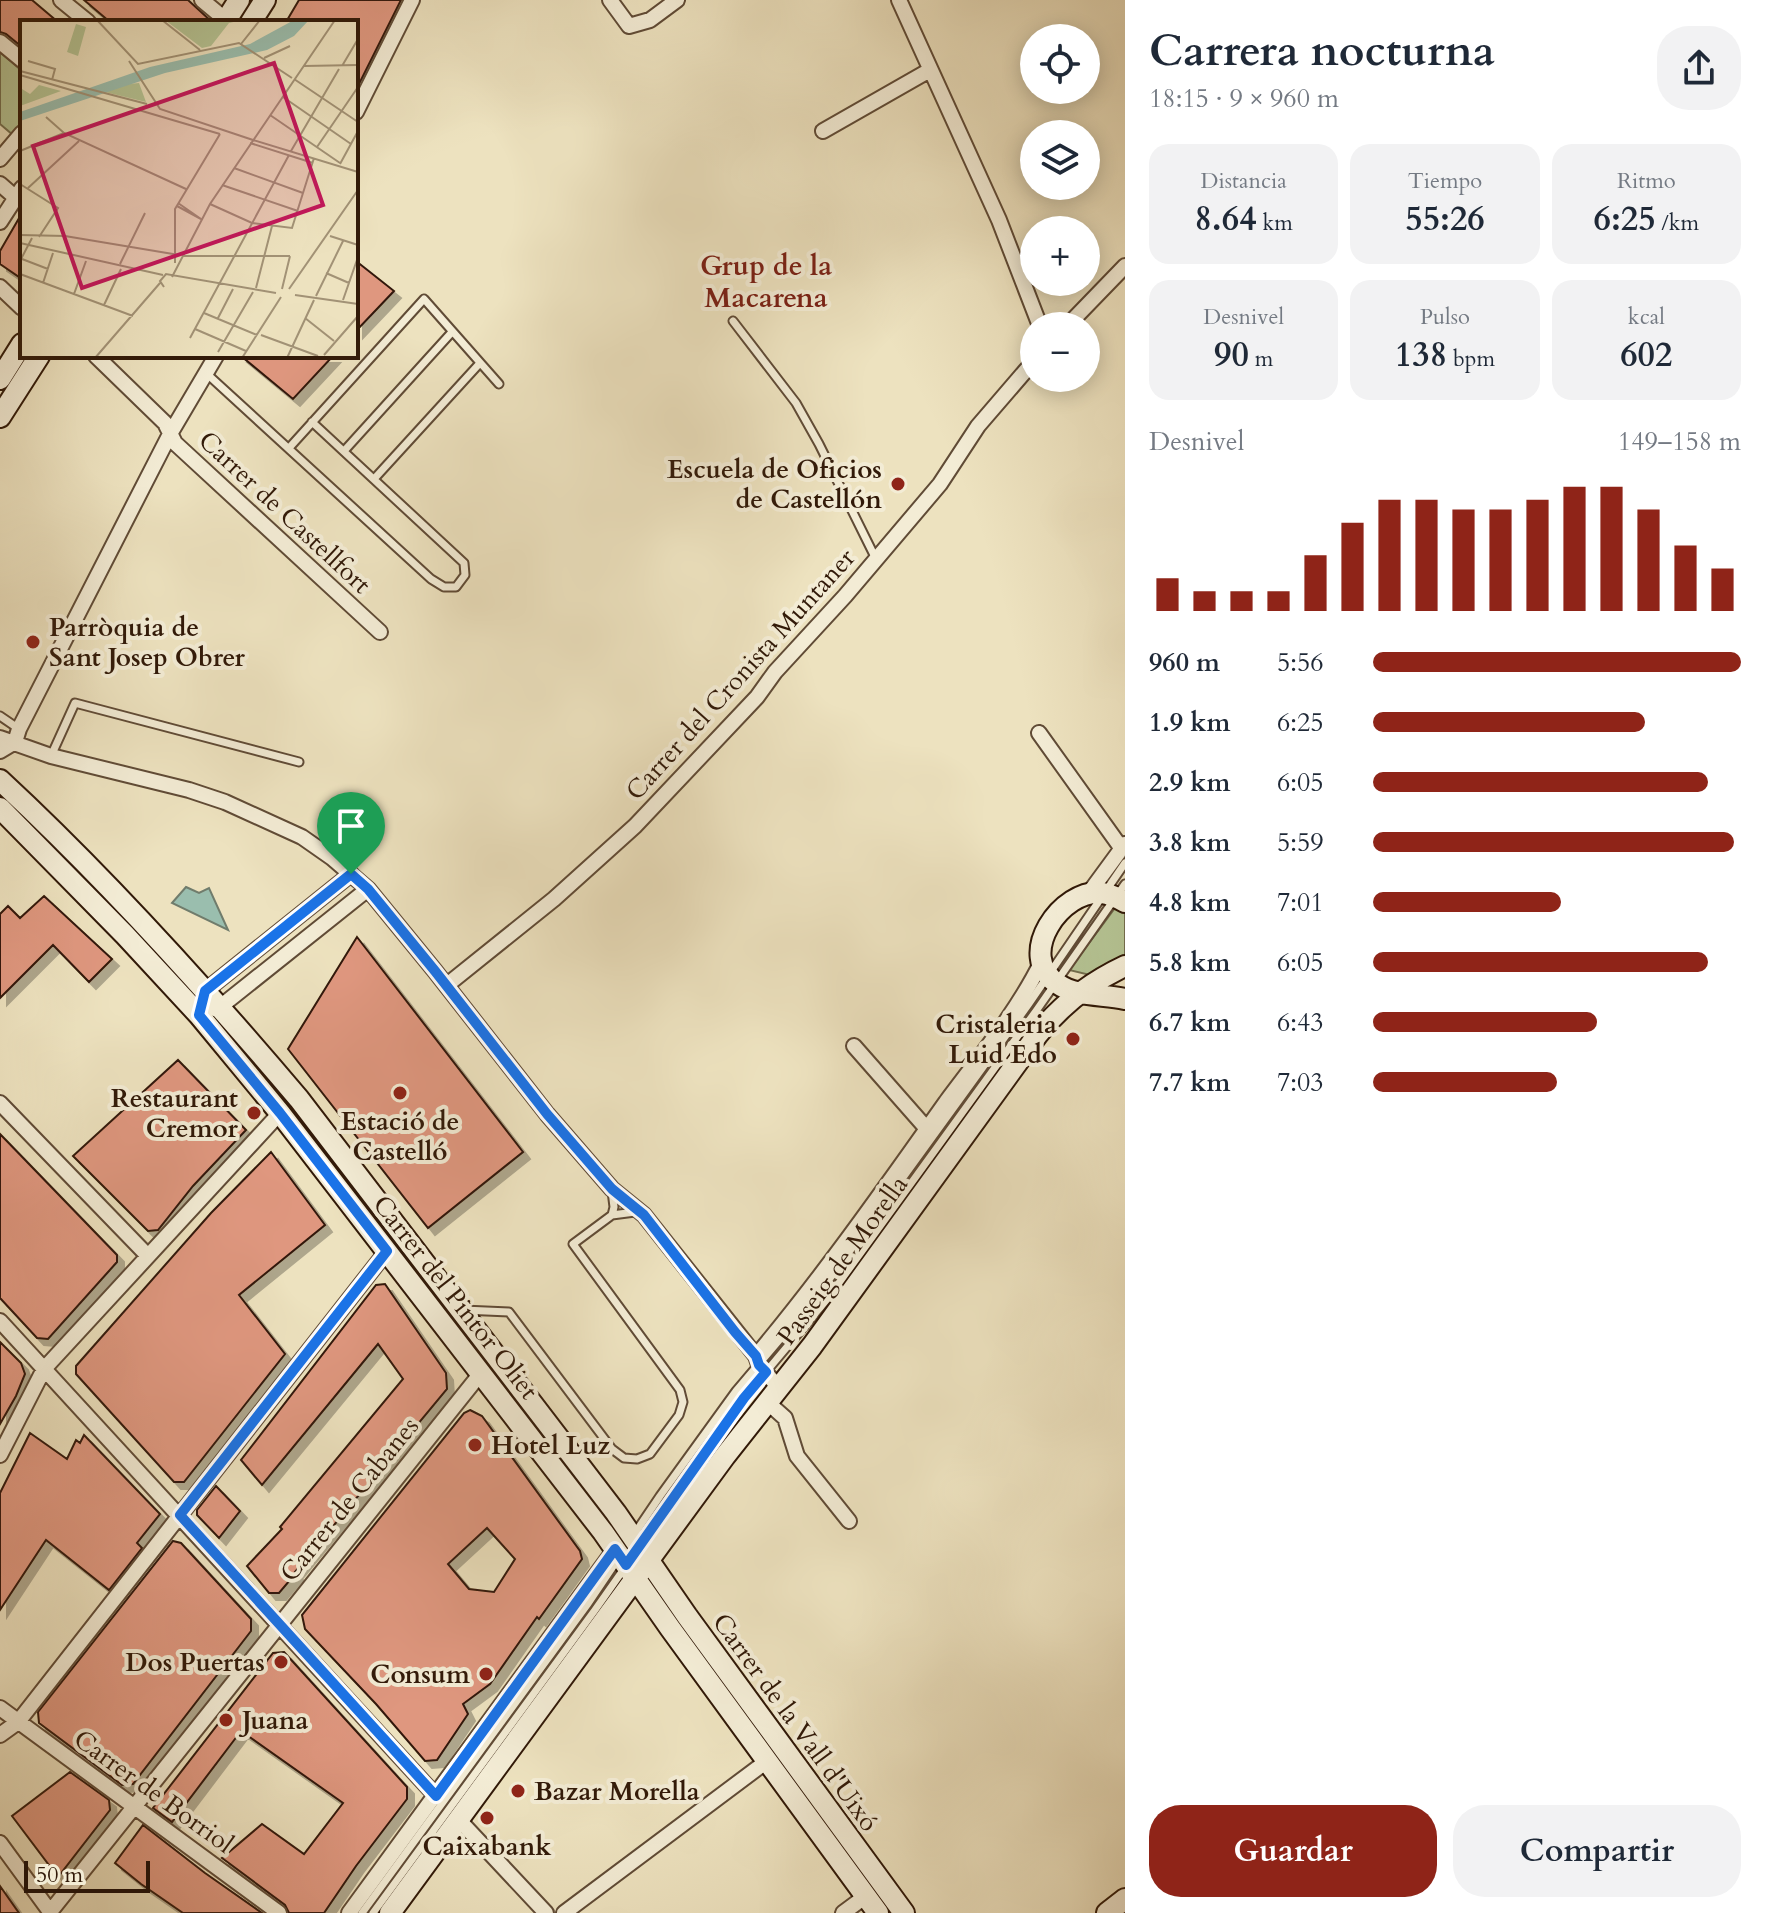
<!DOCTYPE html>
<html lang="es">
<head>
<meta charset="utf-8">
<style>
  :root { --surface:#fff; --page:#f2f2f3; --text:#1f2937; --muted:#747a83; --accent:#8f2418 }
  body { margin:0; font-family:Cardo,serif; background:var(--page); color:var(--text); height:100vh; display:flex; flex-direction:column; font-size:30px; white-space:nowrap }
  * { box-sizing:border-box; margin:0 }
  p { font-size:26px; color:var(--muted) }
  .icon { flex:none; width:44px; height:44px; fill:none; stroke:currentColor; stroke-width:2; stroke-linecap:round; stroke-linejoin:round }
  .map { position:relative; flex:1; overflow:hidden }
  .drawer { display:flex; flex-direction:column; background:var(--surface); width:640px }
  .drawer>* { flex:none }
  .controls { position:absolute; left:1020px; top:24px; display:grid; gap:16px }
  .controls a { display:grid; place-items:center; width:80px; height:80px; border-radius:50%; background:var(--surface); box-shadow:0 4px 20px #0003; font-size:40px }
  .scale { position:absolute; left:24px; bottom:20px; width:126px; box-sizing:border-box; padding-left:8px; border:4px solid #311908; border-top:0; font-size:22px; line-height:28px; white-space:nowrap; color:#311908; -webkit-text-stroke:6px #f3ecd5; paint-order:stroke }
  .pin { position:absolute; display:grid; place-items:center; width:68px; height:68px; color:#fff; margin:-82px -34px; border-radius:50% 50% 50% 0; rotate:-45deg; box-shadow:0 0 8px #0007 }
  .pin .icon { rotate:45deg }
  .round { display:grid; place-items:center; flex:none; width:84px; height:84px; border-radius:32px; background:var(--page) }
  .headline { display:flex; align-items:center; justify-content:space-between; height:136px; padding:0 24px }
  h1 { font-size:44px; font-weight:700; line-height:60px }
  .stats { display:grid; grid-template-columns:repeat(3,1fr); gap:12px; height:136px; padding:8px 24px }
  .stats div { display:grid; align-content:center; border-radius:20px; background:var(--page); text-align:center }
  .stats b { font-size:34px; font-weight:700 }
  .stats small { font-size:22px; font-weight:400 }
  .stats p { font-size:22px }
  .chart { height:224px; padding:16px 24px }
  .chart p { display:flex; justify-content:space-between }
  .chart svg { width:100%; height:144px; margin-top:8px; stroke:var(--accent); stroke-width:6 }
  .button { display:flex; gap:16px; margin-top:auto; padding:16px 24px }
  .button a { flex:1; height:92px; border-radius:32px; background:var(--accent); color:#fff; font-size:32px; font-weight:700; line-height:92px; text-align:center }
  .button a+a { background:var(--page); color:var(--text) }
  ul { padding:0 24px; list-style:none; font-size:26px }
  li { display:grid; grid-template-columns:128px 96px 1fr; align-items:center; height:60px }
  li i { height:20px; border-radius:10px; background:var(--accent) }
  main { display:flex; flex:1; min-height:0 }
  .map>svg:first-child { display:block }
</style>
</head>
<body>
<main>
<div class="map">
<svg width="1125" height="1913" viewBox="0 0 1125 1913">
  <defs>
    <filter id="shadow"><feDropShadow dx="7" dy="7" stdDeviation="0" flood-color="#0004"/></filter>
  </defs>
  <rect width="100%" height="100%" fill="#ede2bf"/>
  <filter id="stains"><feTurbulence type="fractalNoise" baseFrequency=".0025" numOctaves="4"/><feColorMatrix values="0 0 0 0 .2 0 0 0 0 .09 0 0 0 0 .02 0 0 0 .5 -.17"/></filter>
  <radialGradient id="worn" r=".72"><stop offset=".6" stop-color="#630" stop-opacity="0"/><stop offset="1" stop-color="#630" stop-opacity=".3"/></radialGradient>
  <path fill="#b5c494" stroke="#736e4e" stroke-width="2" d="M0,52L22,71V125L13,135L0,124Z
    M1115,908L1125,912V957L1090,975L1069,970Z"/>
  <path fill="#9abeae" stroke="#707c6c" stroke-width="2" d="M186,887L199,893L209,888L228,930L172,903Z"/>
  <path fill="#df977f" stroke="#311908" stroke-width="2" fill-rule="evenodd" filter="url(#shadow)" d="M0,0H32L58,22H22V47L6,34L0,32Z
    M84,0H188L212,22H110Z
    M299,0H401L356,90V22H286Z
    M22,213V279L0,264V251Z
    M356,261L394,291L356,331Z
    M241,356H333L293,399Z
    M353,824L365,837L351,850L339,837Z
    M44,896L112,959L89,982L53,945L0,998V914L8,906L20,918Z
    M357,937L523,1152L428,1228L288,1049Z
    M178,1060L246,1130L193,1186L158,1230L148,1231L73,1156Z
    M0,1134L117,1255V1262L48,1339L37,1338L0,1298Z
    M271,1152L325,1225L239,1295L285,1354L184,1482H174L76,1374V1366L211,1213Z
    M385,1284L446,1373L447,1389L295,1572L296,1573L279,1593H269L247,1566L282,1529L280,1527L403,1379L378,1344L262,1485L241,1460L376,1285Z
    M0,1342L21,1363L25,1374L16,1396L0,1424Z
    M470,1410L482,1416L580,1551L582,1559L539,1619L537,1617L490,1684L463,1704L468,1714L437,1760L425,1761L376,1704L305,1629L302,1615L464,1413ZM487,1528L515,1559L494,1592L469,1589L448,1564Z
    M30,1433L67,1459L76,1440L80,1443L84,1435L160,1514L137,1543L142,1548L109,1590L46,1540L0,1610V1493Z
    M216,1486L240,1511L219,1538L197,1515V1510Z
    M173,1541L181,1543L251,1619V1631L133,1784L122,1785L39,1723L38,1712Z
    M284,1652L407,1787V1799L356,1866L324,1913H289L285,1905L222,1858L262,1824L304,1854L343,1803L241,1731L172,1822L153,1808L273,1653Z
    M70,1772L109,1800L110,1810L58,1877L12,1816Z
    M143,1825L205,1873L262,1913H183L141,1884L115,1863Z
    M0,1886L19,1913H0Z"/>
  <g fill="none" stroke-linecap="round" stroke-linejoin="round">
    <defs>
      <path id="lane" d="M733,321L796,403L819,444L876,559
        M206,373L431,579L444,587H456L465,575L464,563L312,422
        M289,448L424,299L499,384
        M344,451L452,332
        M374,479L480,363
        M0,716L19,729
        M51,756L75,703L299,762
        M612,1215L614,1207L612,1191
        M463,1310L509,1312L612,1449L624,1458L637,1459L650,1454L679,1415L683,1402L680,1390L573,1244L612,1215L635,1212
        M633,1536L660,1496L736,1391L820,1292L1028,1005L1125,863
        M642,1543L744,1398L828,1298L1036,1011L1125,884
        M362,1913L587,1605L618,1559
        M373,1913L595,1610L626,1566"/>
      <path id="street" d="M61,0L88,22
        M202,0L226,20
        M610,0L629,26L650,20L677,0
        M899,0L999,220L1040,326
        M0,42L22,60
        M356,112L412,0
        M823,131L930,70
        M0,159L22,133
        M0,184L16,198
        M0,222L22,188
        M0,287L22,308
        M1067,326L1125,266
        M96,356L165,423L175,443L380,632
        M1039,733L1122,849
        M0,738L51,756L189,790L225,802L302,837L332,858L368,889L435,971L547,1114L612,1189L644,1215L756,1356L759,1365L779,1388
        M0,751L15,742L19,729L170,434L216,356
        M1089,893L1125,844
        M447,985L554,899L635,826L757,697L775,672L845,596L940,484L978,426L1034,361
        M203,999L205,991L351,874
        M214,1009L220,1007L368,889
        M854,1046L927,1129
        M0,1103L148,1256
        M0,1321L436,1796
        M756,1356C824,1275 885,1188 946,1102C978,1059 1019,1009 1042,961
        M767,1402L785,1418L797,1456L849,1521
        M0,1455L44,1369L280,1113
        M0,1708L279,1913
        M0,1735L18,1722L387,1251
        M459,1820L546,1913
        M0,1843L51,1913
        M50,1912L481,1373
        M349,1913L615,1549
        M564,1913L767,1761
        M843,1913L866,1896"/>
      <path id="secondary" d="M225,22L239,0
        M251,22L265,0
        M0,379L22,344
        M0,417L39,356
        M0,780C107,879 205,988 299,1099L616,1513L687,1616L904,1913
        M0,808L125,935L199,1015L280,1113L603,1532L670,1628L878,1913
        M1125,902C1118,898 1110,894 1102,893C1062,888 1014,956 1058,984C1076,997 1104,994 1125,999
        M390,1913L725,1456L812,1346L1038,1034C1061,1005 1091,982 1125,966
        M1107,1913L1125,1899"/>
    </defs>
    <use href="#lane" stroke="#604b36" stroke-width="11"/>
    <use href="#street" stroke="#604b36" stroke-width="18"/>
    <use href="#secondary" stroke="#311908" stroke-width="24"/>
    <use href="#lane" stroke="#f3ecd5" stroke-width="7"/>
    <use href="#street" stroke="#f3ecd5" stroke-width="14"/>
    <use href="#secondary" stroke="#f3ecd5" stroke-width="20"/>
  </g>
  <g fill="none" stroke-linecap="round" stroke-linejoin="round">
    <defs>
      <path id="route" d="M351,874L368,889L435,971L547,1114L612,1189L644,1215L735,1332L756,1356L759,1365L766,1372L744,1398L626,1565L615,1549L436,1796L180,1515L387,1251L280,1113L199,1015L205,991Z"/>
    </defs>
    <use href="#route" stroke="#fff" stroke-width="16"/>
    <use href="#route" stroke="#1a73e8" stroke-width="10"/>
  </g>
  <g fill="#8f2418" stroke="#f3ecd5" stroke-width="3">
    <circle cx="898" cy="484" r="8"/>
    <circle cx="33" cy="642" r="8"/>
    <circle cx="1073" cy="1039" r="8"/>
    <circle cx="400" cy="1093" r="8"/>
    <circle cx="254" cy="1113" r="8"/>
    <circle cx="475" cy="1445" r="8"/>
    <circle cx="281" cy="1662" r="8"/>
    <circle cx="486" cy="1674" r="8"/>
    <circle cx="226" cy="1720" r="8"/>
    <circle cx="518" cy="1791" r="8"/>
    <circle cx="487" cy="1818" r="8"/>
  </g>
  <g text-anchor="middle" stroke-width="8" stroke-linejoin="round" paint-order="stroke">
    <g font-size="26" font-weight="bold" fill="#311908" stroke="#f3ecd5" text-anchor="end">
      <text x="882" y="478">Escuela de Oficios<tspan x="882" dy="30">de Castellón</tspan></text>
      <text x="49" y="636" text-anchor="start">Parròquia de<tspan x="49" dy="30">Sant Josep Obrer</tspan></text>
      <text x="1057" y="1033">Cristaleria<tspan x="1057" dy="30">Luid Edo</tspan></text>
      <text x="238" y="1107">Restaurant<tspan x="238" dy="30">Cremor</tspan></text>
      <text x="400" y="1130" text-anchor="middle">Estació de<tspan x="400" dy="30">Castelló</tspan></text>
      <text x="491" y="1454" text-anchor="start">Hotel Luz</text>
      <text x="265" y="1671">Dos Puertas</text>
      <text x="470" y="1683">Consum</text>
      <text x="242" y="1729" text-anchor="start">Juana</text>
      <text x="534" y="1800" text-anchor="start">Bazar Morella</text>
      <text x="487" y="1855" text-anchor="middle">Caixabank</text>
    </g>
    <g font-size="26" fill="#311908" stroke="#f3ecd5">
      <text transform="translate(285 512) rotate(43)" y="9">Carrer de Castellfort</text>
      <text transform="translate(740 674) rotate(-48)" y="9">Carrer del Cronista Muntaner</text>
      <text transform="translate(842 1260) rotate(-54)" y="9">Passeig de Morella</text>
      <text transform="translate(456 1297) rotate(52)" y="9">Carrer del Pintor Oliet</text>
      <text transform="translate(349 1499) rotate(-51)" y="9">Carrer de Cabanes</text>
      <text transform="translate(796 1722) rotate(54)" y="9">Carrer de la Vall d'Uixó</text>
      <text transform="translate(154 1791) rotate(36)" y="9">Carrer de Borriol</text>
    </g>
    <g font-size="28" font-weight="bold" fill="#7a1f14" stroke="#f3ecd5">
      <text x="766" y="275">Grup de la<tspan x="766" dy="32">Macarena</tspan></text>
    </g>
  </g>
  <g transform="translate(20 20)">
    <rect width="338" height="338" fill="#ede2bf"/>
    <path d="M145,0H222L209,3L191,26L182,28ZM56,4L66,7L58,36L47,32ZM119,63L126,82L85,72L109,64ZM19,65L41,71L0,86L2,69L10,74Z" fill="#b5c494"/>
    <path d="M274,0H289L274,16L247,30L145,53L0,101V92L130,47L230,24Z" fill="#9abeae"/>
    <path fill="none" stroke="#a29276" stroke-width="2" d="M77,0L118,44L219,23L272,58M142,0L180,30M221,24L240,0M244,38L270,26M8,41L35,49L32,60M109,41L140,89L233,120M284,46L338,45M322,46L338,19M0,51L127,84M0,55L200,114M274,59L338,102M263,77L331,124M250,95L320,143M26,97L44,113L166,169M233,120L338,152M230,123L293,143M297,127L338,67M0,131L44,113M271,131L319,49M320,144L338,111M214,148L283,173M0,164L38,188L19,217M202,165L278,191M8,168L59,121M158,183L181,199M190,184L232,203L272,208L294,138M157,186L181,199M0,215L45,216L159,235M310,216L338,225M0,223L143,255M162,236H270M2,239L28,249M0,241L12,218M155,243V189L200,114M100,244L125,193M306,253L329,263M0,254L113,296M152,257L190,184L315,0M23,263L33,233M144,267L140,261L146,254L256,273M236,268L252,206M262,269L270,236M269,269L338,170M54,274L66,241M275,275L338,284M296,276L323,221M323,280L338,237M84,285L101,249M184,293L237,315M198,298L213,269M285,298L314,321M175,309L226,331M241,315L298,336M170,318L269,135M198,332L233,272M304,335L338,296M75,338L140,263M222,338L261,277M267,338L294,280"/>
    <path fill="#c2185b" fill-opacity="0.15" stroke="#c2185b" stroke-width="4" d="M254,43L303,185L62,268L13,126Z"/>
    <rect width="338" height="338" fill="none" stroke="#311908" stroke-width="4"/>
  </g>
  <rect width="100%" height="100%" filter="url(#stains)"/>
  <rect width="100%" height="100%" fill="url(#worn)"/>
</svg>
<div class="controls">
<a><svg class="icon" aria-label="locate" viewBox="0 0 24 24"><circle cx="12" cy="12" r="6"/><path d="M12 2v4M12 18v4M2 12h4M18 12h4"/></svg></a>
<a><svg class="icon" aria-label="layers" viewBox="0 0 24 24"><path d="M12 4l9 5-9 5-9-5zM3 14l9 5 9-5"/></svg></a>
<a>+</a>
<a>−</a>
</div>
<div class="scale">50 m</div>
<div class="pin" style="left:351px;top:874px;background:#1e9e55"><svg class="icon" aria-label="arrive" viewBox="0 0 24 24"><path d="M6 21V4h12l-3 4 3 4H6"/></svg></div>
</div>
<section class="drawer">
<div class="headline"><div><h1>Carrera nocturna</h1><p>18:15 · 9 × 960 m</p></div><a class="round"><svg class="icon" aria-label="share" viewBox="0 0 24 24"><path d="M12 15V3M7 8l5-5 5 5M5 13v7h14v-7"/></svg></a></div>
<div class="stats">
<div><p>Distancia</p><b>8.64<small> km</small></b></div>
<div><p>Tiempo</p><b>55:26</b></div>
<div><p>Ritmo</p><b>6:25<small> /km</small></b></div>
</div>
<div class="stats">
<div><p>Desnivel</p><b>90<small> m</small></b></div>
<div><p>Pulso</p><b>138<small> bpm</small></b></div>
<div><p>kcal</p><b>602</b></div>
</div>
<div class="chart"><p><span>Desnivel</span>149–158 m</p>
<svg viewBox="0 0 160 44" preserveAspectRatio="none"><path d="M5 44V34M15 44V38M25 44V38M35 44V38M45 44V27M55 44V17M65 44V10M75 44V10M85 44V13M95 44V13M105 44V10M115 44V6M125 44V6M135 44V13M145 44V24M155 44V31"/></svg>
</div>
<ul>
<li><b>960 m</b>5:56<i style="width:100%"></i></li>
<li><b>1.9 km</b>6:25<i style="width:74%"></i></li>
<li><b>2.9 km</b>6:05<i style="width:91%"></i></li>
<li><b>3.8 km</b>5:59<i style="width:98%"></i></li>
<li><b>4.8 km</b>7:01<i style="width:51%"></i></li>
<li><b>5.8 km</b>6:05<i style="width:91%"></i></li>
<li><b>6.7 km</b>6:43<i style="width:61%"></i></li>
<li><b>7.7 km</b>7:03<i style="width:50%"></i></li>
</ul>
<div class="button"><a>Guardar</a><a>Compartir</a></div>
</section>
</main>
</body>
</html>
